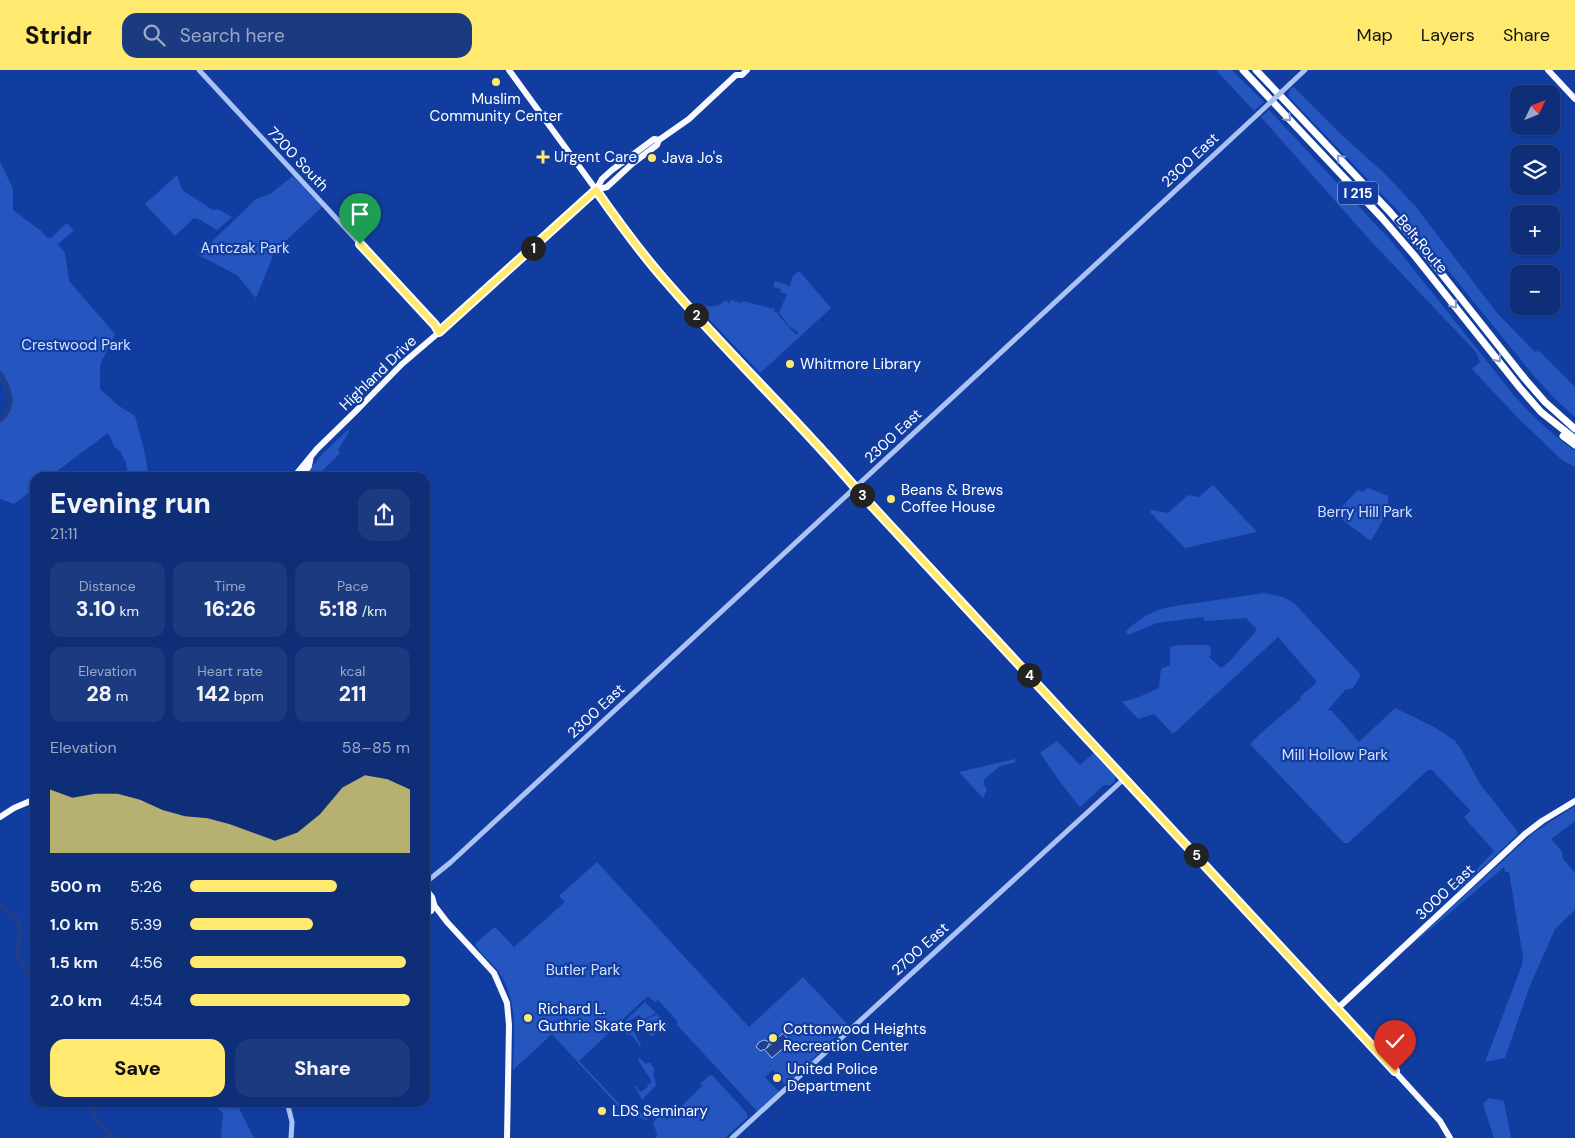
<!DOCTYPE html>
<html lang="en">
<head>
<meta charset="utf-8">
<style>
  :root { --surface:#0e2e78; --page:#1c3a80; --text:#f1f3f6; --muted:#9ba8c6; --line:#2e4a8a; --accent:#ffe96f }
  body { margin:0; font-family:"DM Sans",sans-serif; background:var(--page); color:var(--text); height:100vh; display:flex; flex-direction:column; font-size:19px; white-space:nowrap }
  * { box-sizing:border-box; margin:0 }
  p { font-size:16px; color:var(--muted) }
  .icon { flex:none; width:28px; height:28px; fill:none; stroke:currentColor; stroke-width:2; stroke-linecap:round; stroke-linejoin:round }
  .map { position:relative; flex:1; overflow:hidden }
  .drawer { position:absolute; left:30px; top:402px; width:400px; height:635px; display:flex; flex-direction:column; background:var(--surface); border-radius:15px; box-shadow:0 1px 4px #0004,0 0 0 1px var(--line) }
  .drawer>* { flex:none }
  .needle { width:32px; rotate:47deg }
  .tools { position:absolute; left:1510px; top:15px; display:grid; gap:10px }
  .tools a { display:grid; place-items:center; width:50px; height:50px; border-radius:10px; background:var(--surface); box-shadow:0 1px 4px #0004,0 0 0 1px var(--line); font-size:25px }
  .pin { position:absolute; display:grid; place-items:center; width:42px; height:42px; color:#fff; margin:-51px -21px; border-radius:50% 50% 50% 0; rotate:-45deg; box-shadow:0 0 5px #0007 }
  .pin .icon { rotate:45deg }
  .km { position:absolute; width:25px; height:25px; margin:-12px; border-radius:50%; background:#222; color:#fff; font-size:14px; line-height:25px; text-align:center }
  .round { display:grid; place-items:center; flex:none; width:52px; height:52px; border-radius:15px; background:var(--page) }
  .summary { display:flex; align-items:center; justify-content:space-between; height:85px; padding:0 20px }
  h1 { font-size:28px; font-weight:800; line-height:38px }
  .metrics { display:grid; grid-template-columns:repeat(3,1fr); gap:8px; height:85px; padding:5px 20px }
  .metrics div { display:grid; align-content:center; border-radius:12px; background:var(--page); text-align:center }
  .metrics b { font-size:21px; font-weight:800 }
  .metrics small { font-size:14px; font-weight:400 }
  .metrics p { font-size:14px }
  .chart { height:140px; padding:10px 20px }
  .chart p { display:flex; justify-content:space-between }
  .chart svg { width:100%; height:90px; margin-top:5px; fill:var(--accent); opacity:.7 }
  .cta { display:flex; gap:10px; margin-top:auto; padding:10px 20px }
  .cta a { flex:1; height:58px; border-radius:15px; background:var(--accent); color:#111; font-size:20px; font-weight:800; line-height:58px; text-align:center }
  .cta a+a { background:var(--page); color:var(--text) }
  ul { padding:0 20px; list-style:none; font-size:16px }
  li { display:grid; grid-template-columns:80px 60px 1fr; align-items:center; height:38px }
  li i { height:12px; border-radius:6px; background:var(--accent) }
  header { display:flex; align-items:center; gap:30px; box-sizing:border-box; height:70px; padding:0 25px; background:var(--accent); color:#111 }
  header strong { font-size:24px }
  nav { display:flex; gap:28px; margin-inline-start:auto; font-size:18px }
  .search { width:350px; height:45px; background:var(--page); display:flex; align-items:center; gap:12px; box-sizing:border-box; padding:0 18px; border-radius:15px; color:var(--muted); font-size:19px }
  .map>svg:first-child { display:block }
</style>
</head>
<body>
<header>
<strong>Stridr</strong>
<div class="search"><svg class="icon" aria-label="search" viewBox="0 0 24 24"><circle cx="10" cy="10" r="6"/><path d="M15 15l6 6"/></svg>Search here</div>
<nav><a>Map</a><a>Layers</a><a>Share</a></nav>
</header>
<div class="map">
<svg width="1575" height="1068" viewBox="0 0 1575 1068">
  <rect width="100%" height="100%" fill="#123da0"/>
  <path fill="#2555be" d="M1216,0H1232L1264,32L1254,41Z
    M1294,17L1344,67L1385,104L1416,137L1497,243L1535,282L1539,281L1575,317V347L1556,330L1534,306L1439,189L1400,143L1288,26L1291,18Z
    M1269,40L1392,172L1513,324C1532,346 1552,364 1575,381V397L1562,390L1518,348L1472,299L1480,292L1476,282L1368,168L1261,47Z
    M0,91L13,119V140L41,161L48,168H51L67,153L74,160L58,174L65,183L69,211L115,264L100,295V319L119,336L135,346L144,379L149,407H128L126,393L120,381C111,377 113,370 108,363L49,407L35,408V418L14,434L0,429V350L10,331L0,310Z
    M177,105L182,120L213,140L218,139L232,147L217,160L200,150L194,148L175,166L145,134Z
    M293,106L322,137L275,181L256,228L237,205L198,185L256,129L270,124Z
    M799,201L831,238L760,303L693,232C706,235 714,241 726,230L729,234L731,230L741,233L744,231C755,235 764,236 775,239L774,242L778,243L780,247L796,265L798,262L789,256L779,243L787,224L780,222L781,219L773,217L775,211L790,216L792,207Z
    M348,360L349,362L338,380L340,383L316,407L303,408L322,384Z
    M1213,415L1257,462L1185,478L1150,442L1152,440L1168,443L1188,425L1199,427Z
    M1368,418L1388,426C1390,443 1379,456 1371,471L1340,448L1332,450L1331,448L1358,420L1362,422Z
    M1264,523L1283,527L1294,533L1361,605L1353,618L1345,620L1328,640L1332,641L1359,672L1395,638L1434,657L1454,670L1461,679L1480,714L1518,762L1517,765L1457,822L1456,821L1494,781L1464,747L1471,741L1432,700H1428L1348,773H1344L1250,674L1261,663L1300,630L1301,626L1317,612L1278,567L1173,664L1154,644L1138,649L1122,632L1139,627L1159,618L1161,599L1170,595V577L1180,575H1208L1211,578V584L1209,587L1221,598L1229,592L1257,560L1246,548L1205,551L1203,547L1157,553L1128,565L1126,561C1139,549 1151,541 1169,537Z
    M1057,671L1080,695L1094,683L1115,706V711L1111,715H1104L1080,737L1060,712L1040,683Z
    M1015,689L1016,692L1000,696L984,710V714L987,720L983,728L959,702Z
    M1575,736V751L1551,769L1562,782L1563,789L1575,803V840L1555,859L1529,918L1505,988L1485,992L1522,895L1523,887L1509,802H1505L1504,797L1401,884L1533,763Z
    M597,792L749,957L803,907L848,955L787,1014H784L782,1011V1009L773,1000L765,1007L779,1022L757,1041L676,954L678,952L658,930L655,932L648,926L624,948L619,958L611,961L579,991L611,1025L622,1036L634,1042L639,1040L648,1050H645L623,1038H620L552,964L513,1000C514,965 519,931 498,901C491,891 480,884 475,874L495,857L514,877L565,832L559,826Z
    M645,932L656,943L643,950L639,945L629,951L641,976L640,977L634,968L629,964L627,965L622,959L626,950Z
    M657,944L666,954L668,953L669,954L651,967L644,951Z
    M640,988L646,994L650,992L655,1000L653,1003L656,1015L642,1030L635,1017L637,1015V1018L640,1022L648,1017L647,1015L652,1012L638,990Z
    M710,1005H712L747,1043V1048L725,1068H656L657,1064L653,1052L662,1044L667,1050L702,1016L700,1014Z
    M1489,1028L1504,1031L1511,1068H1494L1483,1034Z
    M211,1033H238L237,1034L254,1068H221L223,1043Z"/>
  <path fill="#203f8b" stroke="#9dbbf7" d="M783,963L790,972L772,988L764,979L761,981L756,977L759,972L764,970L770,972L766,979Z"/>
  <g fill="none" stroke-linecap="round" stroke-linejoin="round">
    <path stroke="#203f8b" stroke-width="5.5" d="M0,304C10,320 16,336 0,350
      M0,836C5,840 12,843 16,848C30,869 1,880 35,907
      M91,1032L95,1048L112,1068"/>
    <path stroke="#abc2f5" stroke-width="5" d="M199,0L435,255L439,262
      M1290,14L1305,0
      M425,813L451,792L586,667L1258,44
      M287,1032L292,1052L291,1068
      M732,1068L1125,708"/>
    <path stroke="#f9faff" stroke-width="6" d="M509,0L637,176L662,207L860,423L1252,845L1440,1051L1450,1068
      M1548,0L1575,29
      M596,120L607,117L633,93L657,75L659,70L689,49L736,5H742L747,0
      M293,408L317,379L359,338L402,294L458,246L596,120L602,109L612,100L654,69L659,70
      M301,408L309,396L311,386
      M0,747L14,738L35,729
      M425,818L432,827L434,834L431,841L425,844
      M434,835L447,852L494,903L507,933L509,955L507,1068
      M1338,938L1525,764L1542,751L1575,731"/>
    <path stroke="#fff" stroke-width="7" d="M1243,0L1382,148L1414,185L1520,318L1541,342L1575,369
      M1256,0L1390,142L1422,179L1525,309L1545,332L1575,359
      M1563,366L1575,375"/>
    <path stroke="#abc2f5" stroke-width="5" d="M1258,44L1290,14"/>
  </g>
  <defs><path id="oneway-chevron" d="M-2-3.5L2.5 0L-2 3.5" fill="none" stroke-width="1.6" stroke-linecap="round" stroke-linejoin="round" transform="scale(1.25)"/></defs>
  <g stroke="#889ed0">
    <use href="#oneway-chevron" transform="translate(1288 48) rotate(47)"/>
    <use href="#oneway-chevron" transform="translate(1340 88) rotate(-133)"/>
    <use href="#oneway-chevron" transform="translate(1454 235) rotate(51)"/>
    <use href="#oneway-chevron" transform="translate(1498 289) rotate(51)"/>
  </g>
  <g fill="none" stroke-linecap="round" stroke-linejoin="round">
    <defs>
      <path id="route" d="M360,174L435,255L439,262L596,120C619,153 643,186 670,216C731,287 799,351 860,423L1395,1001"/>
    </defs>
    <use href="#route" stroke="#fff" stroke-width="10"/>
    <use href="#route" stroke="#ffe96f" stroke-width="6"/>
  </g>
  <g fill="#ffe96f" stroke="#123da0" stroke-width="2">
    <circle cx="496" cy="12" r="5"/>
    <path d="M540.5 79.5h5v5h5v5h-5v5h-5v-5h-5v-5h5z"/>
    <circle cx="652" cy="88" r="5"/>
    <circle cx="790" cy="294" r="5"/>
    <circle cx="891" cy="429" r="5"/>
    <circle cx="528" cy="948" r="5"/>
    <circle cx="773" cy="968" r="5"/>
    <circle cx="777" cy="1008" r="5"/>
    <circle cx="602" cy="1041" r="5"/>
  </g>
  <g text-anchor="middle" stroke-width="4.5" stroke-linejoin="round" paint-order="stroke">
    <rect fill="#123da0" stroke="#b8c5e2" stroke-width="1" x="1338" y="111.5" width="40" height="23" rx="4"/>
    <g font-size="14" font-weight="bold" fill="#fff">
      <text x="1358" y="128">I 215</text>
    </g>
    <g font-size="15" fill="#fff" stroke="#123da0" text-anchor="start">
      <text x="496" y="34" text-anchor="middle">Muslim<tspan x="496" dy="17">Community Center</tspan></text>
      <text x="554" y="92">Urgent Care</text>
      <text x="662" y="93">Java Jo's</text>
      <text x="800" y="299">Whitmore Library</text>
      <text x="901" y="425">Beans &amp; Brews<tspan x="901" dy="17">Coffee House</tspan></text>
      <text x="538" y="944">Richard L.<tspan x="538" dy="17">Guthrie Skate Park</tspan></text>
      <text x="783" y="964">Cottonwood Heights<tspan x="783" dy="17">Recreation Center</tspan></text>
      <text x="787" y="1004">United Police<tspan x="787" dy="17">Department</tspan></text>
      <text x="612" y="1046">LDS Seminary</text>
    </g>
    <g font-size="15" fill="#fff" stroke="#123da0">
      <text transform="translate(298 89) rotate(47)" y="5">7200 South</text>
      <text transform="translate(1190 90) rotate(-43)" y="5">2300 East</text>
      <text transform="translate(1422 174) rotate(50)" y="5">Belt Route</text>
      <text transform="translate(378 303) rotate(-44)" y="5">Highland Drive</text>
      <text transform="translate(893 366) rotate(-43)" y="5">2300 East</text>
      <text transform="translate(596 641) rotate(-43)" y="5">2300 East</text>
      <text transform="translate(1445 822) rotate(-43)" y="5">3000 East</text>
      <text transform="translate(920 879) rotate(-42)" y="5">2700 East</text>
    </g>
    <g font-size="15" fill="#d4e1fe" stroke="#123da0">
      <text x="245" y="183">Antczak Park</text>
      <text x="76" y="280">Crestwood Park</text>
      <text x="1365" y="447">Berry Hill Park</text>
      <text x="1335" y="690">Mill Hollow Park</text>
      <text x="583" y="905">Butler Park</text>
    </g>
  </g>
</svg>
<div class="tools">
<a><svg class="needle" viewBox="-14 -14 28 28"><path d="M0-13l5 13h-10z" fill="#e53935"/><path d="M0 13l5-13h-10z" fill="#9ba8c6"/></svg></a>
<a><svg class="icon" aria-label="layers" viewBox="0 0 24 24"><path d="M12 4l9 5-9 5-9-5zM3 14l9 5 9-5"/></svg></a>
<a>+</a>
<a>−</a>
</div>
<div class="pin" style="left:360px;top:174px;background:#1e9e55"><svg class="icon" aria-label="arrive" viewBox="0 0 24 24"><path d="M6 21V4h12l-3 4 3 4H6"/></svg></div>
<div class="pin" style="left:1395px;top:1001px;background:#d93025"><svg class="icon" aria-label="check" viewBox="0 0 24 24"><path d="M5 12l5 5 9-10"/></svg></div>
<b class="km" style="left:533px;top:178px">1</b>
<b class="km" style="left:696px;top:245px">2</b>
<b class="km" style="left:862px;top:425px">3</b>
<b class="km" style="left:1029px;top:605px">4</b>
<b class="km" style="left:1196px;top:785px">5</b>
<section class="drawer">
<div class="summary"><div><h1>Evening run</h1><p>21:11</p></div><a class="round"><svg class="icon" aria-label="share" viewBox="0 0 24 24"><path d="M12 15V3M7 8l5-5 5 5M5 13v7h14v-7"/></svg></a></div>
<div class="metrics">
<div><p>Distance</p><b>3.10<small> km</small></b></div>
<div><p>Time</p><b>16:26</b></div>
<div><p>Pace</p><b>5:18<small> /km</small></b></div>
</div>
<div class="metrics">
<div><p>Elevation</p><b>28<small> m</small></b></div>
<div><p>Heart rate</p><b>142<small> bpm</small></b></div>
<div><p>kcal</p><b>211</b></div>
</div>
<div class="chart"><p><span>Elevation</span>58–85 m</p>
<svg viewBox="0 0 160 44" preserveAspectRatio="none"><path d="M0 44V13L10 17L20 15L30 15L40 18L50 23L60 26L70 27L80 30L90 34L100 38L110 34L120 25L130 12L140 6L150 8L160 13V44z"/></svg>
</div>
<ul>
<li><b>500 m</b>5:26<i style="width:67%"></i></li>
<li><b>1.0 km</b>5:39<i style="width:56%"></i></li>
<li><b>1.5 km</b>4:56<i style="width:98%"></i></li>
<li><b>2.0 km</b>4:54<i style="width:100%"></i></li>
</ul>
<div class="cta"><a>Save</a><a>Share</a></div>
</section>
</div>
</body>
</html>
